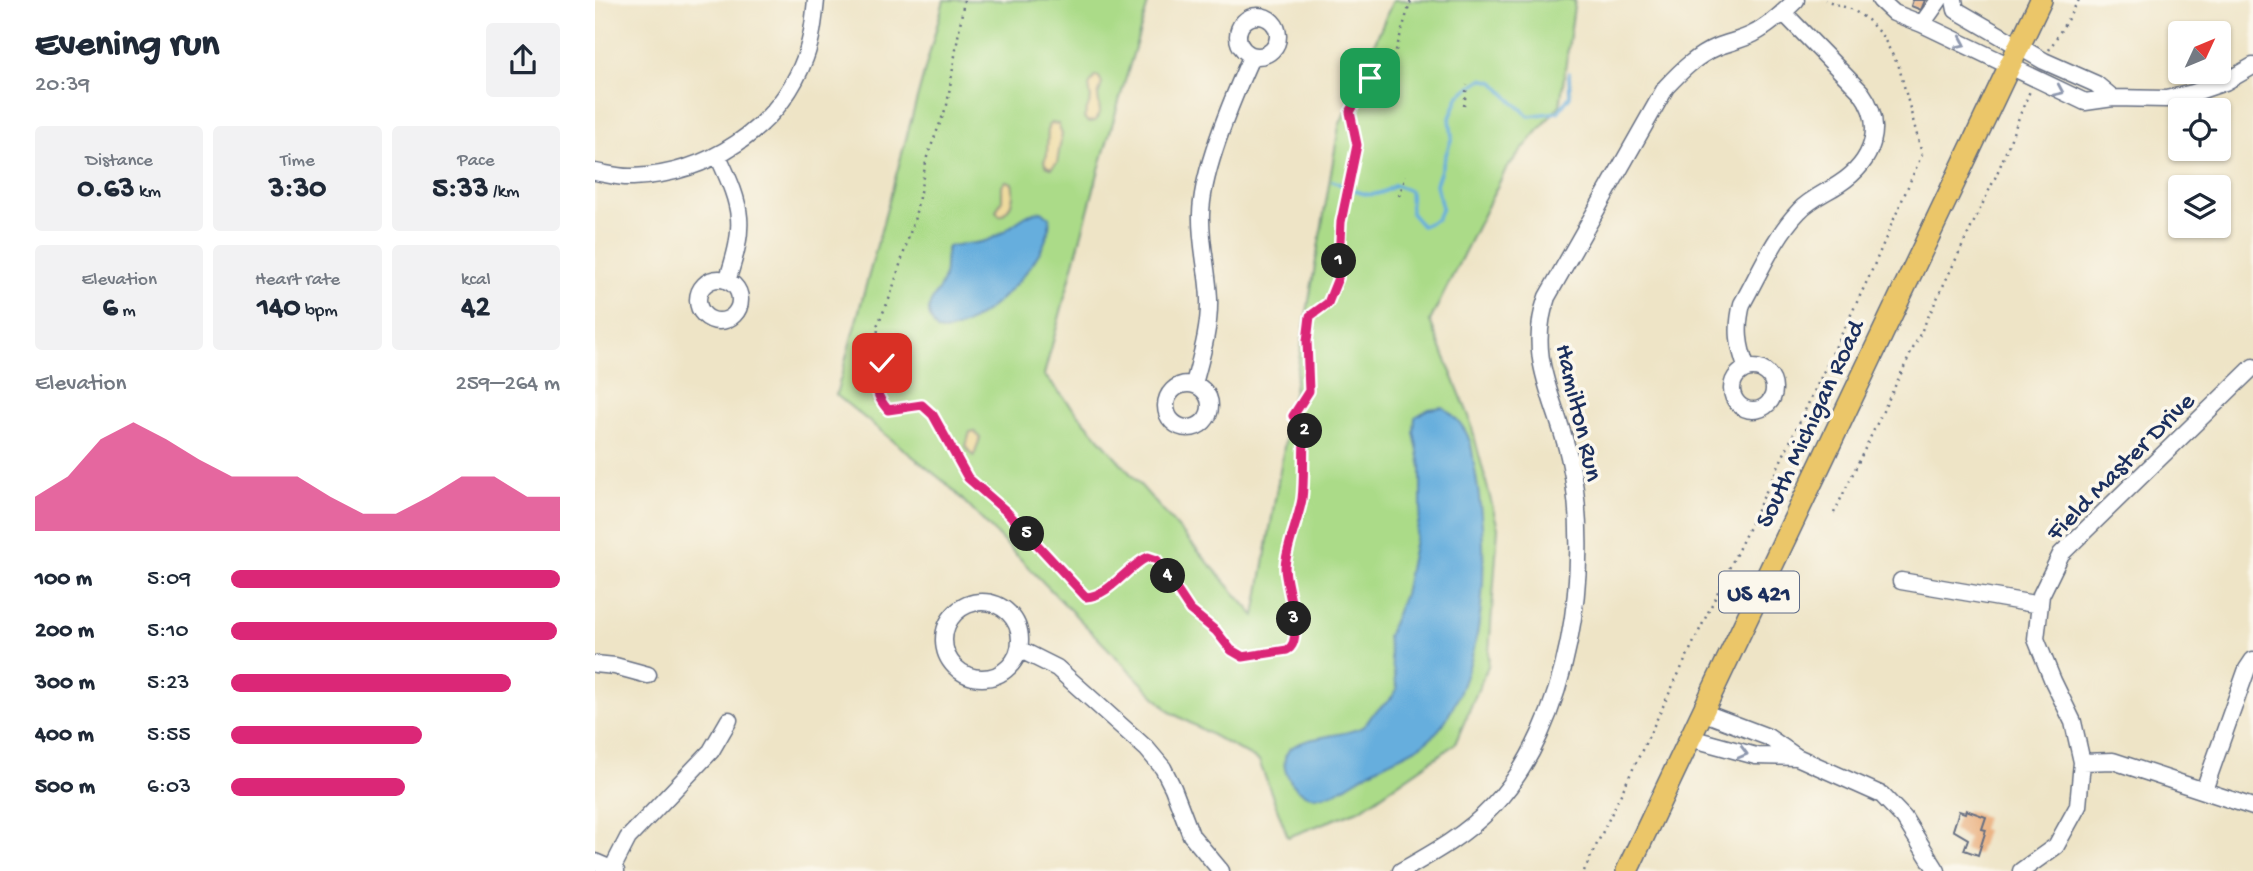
<!DOCTYPE html>
<html lang="en">
<head>
<meta charset="utf-8">
<style>
  :root { --surface:#fff; --page:#f2f2f3; --text:#1f2937; --muted:#747a83; --accent:#db2777 }
  body { margin:0; font-family:"Gochi Hand",sans-serif; background:var(--page); color:var(--text); height:100vh; display:flex; flex-direction:column; font-size:26px; white-space:nowrap }
  * { box-sizing:border-box; margin:0 }
  p { font-size:23px; color:var(--muted) }
  .icon { flex:none; width:38px; height:38px; fill:none; stroke:currentColor; stroke-width:2; stroke-linecap:round; stroke-linejoin:round }
  .map { position:relative; flex:1; overflow:hidden }
  .side { display:flex; flex-direction:column; background:var(--surface); width:595px }
  .side>* { flex:none }
  .needle { width:46px; rotate:46deg }
  .fabs { position:absolute; left:1573px; top:21px; display:grid; gap:14px }
  .fabs a { display:grid; place-items:center; width:63px; height:63px; border-radius:7px; background:var(--surface); box-shadow:0 2px 5px #0004; font-size:35px }
  .pin { position:absolute; display:grid; place-items:center; width:60px; height:60px; color:#fff; margin:-30px; border-radius:14px; box-shadow:0 4px 10px #0006 }
  .km { position:absolute; width:35px; height:35px; margin:-18px; border-radius:50%; background:#222; color:#fff; font-size:19px; line-height:35px; text-align:center }
  .round { display:grid; place-items:center; flex:none; width:74px; height:74px; border-radius:7px; background:var(--page) }
  .summary { display:flex; align-items:center; justify-content:space-between; height:119px; padding:0 35px }
  h1 { font-size:38px; font-weight:800; line-height:52px }
  .figures { display:grid; grid-template-columns:repeat(3,1fr); gap:10px; height:119px; padding:7px 35px }
  .figures div { display:grid; align-content:center; border-radius:7px; background:var(--page); text-align:center }
  .figures b { font-size:30px; font-weight:800 }
  .figures small { font-size:19px; font-weight:400 }
  .figures p { font-size:19px }
  .chart { height:196px; padding:14px 35px }
  .chart p { display:flex; justify-content:space-between }
  .chart svg { width:100%; height:126px; margin-top:7px; fill:var(--accent); opacity:.7 }
  ul { padding:0 35px; list-style:none; font-size:23px }
  li { display:grid; grid-template-columns:112px 84px 1fr; align-items:center; height:52px }
  li i { height:18px; border-radius:9px; background:var(--accent) }
  main { display:flex; flex:1; min-height:0 }
  .map>svg:first-child { display:block }
</style>
</head>
<body>
<main>
<section class="side">
<div class="summary"><div><h1>Evening run</h1><p>20:39</p></div><a class="round"><svg class="icon" aria-label="share" viewBox="0 0 24 24"><path d="M12 15V3M7 8l5-5 5 5M5 13v7h14v-7"/></svg></a></div>
<div class="figures">
<div><p>Distance</p><b>0.63<small> km</small></b></div>
<div><p>Time</p><b>3:30</b></div>
<div><p>Pace</p><b>5:33<small> /km</small></b></div>
</div>
<div class="figures">
<div><p>Elevation</p><b>6<small> m</small></b></div>
<div><p>Heart rate</p><b>140<small> bpm</small></b></div>
<div><p>kcal</p><b>42</b></div>
</div>
<div class="chart"><p><span>Elevation</span>259–264 m</p>
<svg viewBox="0 0 160 44" preserveAspectRatio="none"><path d="M0 44V32L10 25L20 12L30 6L40 12L50 19L60 25L70 25L80 25L90 32L100 38L110 38L120 32L130 25L140 25L150 32L160 32V44z"/></svg>
</div>
<ul>
<li><b>100 m</b>5:09<i style="width:100%"></i></li>
<li><b>200 m</b>5:10<i style="width:99%"></i></li>
<li><b>300 m</b>5:23<i style="width:85%"></i></li>
<li><b>400 m</b>5:55<i style="width:58%"></i></li>
<li><b>500 m</b>6:03<i style="width:53%"></i></li>
</ul>
</section>
<div class="map">
<svg width="1658" height="871" viewBox="0 0 1658 871">
  <rect width="100%" height="100%" fill="#fbf7ec"/>
  <filter id="ink" filterUnits="userSpaceOnUse"><feTurbulence type="fractalNoise" baseFrequency=".0143" numOctaves="2"/><feDisplacementMap in="SourceGraphic" scale="14" xChannelSelector="R" yChannelSelector="G"/><feConvolveMatrix kernelMatrix="1 2 1 2 8 2 1 2 1" color-interpolation-filters="sRGB"/></filter>
  <filter id="wash" filterUnits="userSpaceOnUse"><feTurbulence type="fractalNoise" baseFrequency=".00686" numOctaves="4" result="noise"/><feDisplacementMap in="SourceGraphic" scale="28" xChannelSelector="R" yChannelSelector="G"/><feGaussianBlur stdDeviation="1.57" result="paint"/><feColorMatrix in="noise" values="0 0 0 0 0 0 0 0 0 0 0 0 0 0 0 0 0 1.4 0 .05"/><feComposite in="paint" operator="in"/></filter>
  <g filter="url(#wash)">
    <rect width="100%" height="100%" fill="#eee4c6"/>
    <path fill="#abdb88" stroke="#638573" stroke-width="2" d="M349,0H554L505,166L449,375L660,616L744,126L798,0H980L965,105L911,169L835,321L874,416L903,528L893,666L860,744L766,809L693,837L664,761L575,712L352,484L241,395Z"/>
    <path fill="#eeda9e" stroke="#84847e" stroke-width="2" d="M500,76L504,77L507,83L503,96L505,112L500,121L493,122L489,118L496,99L494,86Z
      M456,123L463,124L467,134L462,163L456,168L451,166L449,161L452,155L453,126Z
      M411,181L417,183C420,195 417,210 405,216L401,211L407,200V186Z
      M379,431L385,438L379,456L375,453L371,446L375,432Z"/>
    <path fill="#66aedd" stroke="#406e9e" stroke-width="2" d="M447,211L454,217C462,254 378,339 342,330C323,304 342,299 348,280C352,269 348,258 353,247C366,243 380,245 393,240C413,233 426,213 447,211Z
      M848,407C858,414 870,427 874,439C878,448 878,461 880,470C889,522 892,576 883,629C878,658 867,693 852,718C837,744 814,752 789,764C774,771 761,780 748,788C738,794 728,797 717,796C698,794 679,763 696,748C711,736 751,736 767,727C773,724 775,716 780,712C789,704 797,700 802,689L792,637L809,594L826,510V467L819,432L820,417L834,409Z"/>
    <g fill="none" stroke-linecap="round" stroke-linejoin="round">
      <path stroke="#66aedd" stroke-width="3.5" d="M738,181C763,192 776,203 800,185L815,191L816,213L827,226L842,219L847,208L841,184L857,137L855,118L864,95L887,79L899,82L915,99L934,116L963,112L975,96L974,73"/>
    </g>
    <g id="blocks">
      <path fill="#e8a873" d="M1318,0H1330L1326,10L1316,6Z
        M1371,810L1391,817L1387,829L1391,830L1383,855L1369,850L1373,839L1358,830L1364,811L1370,813Z"/>
    </g>
  </g>
  <g filter="url(#ink)">
    <use href="#blocks" fill-opacity="0" stroke="#656e82" stroke-width="2"/>
    <g fill="none" stroke-linecap="round" stroke-linejoin="round">
      <defs>
        <path id="minor" d="M1285,0L1299,13L1327,24L1490,102L1518,98L1571,99L1598,93L1630,82L1658,66
          M1359,0L1361,10L1449,61L1501,84L1518,98
          M643 36a20 20 0 1 1 40 0a20 20 0 1 1-40 0Z
          M1327,24L1344,0
          M123,156C148,209 151,225 132,281
          M0,172C12,174 25,178 38,177C112,174 183,130 210,58C217,39 219,20 221,0
          M103 300a21 21 0 1 1 42 0a21 21 0 1 1-42 0Z
          M1137 389a21 21 0 1 1 42 0a21 21 0 1 1-42 0Z
          M1152,369C1143,346 1141,328 1147,304C1164,274 1179,237 1204,211C1215,199 1230,193 1244,184C1278,162 1291,126 1266,92L1188,12
          M571 406a22 22 0 1 1 44 0a22 22 0 1 1-44 0Z
          M599,384C606,357 615,328 614,299C613,271 605,242 606,214C607,171 639,95 657,55
          M1306,581L1445,605
          M349 640a38 38 0 1 1 76 0a38 38 0 1 1-76 0Z
          M424,649L462,668L552,749L568,768L578,788L596,835L626,871
          M0,664L20,666L53,675
          M1107,712L1173,737L1202,757
          M1095,738L1161,756L1202,757L1287,795L1309,818L1342,871
          M1487,762L1518,761L1658,807
          M1609,790L1652,669L1658,660
          M0,862L21,871
          M17,869L33,838L116,751L134,720
          M806,871C838,853 872,834 897,807C974,727 998,566 975,461C962,400 930,360 952,297L1071,87C1087,70 1101,56 1122,47C1134,42 1147,40 1158,34C1174,26 1188,13 1201,0
          M1426,871L1461,846L1483,806L1487,762L1478,722L1458,681L1441,639L1446,595L1466,554L1658,367"/>
        <path id="major" d="M1032,871L1446,0"/>
      </defs>
      <use href="#minor" stroke="#656e82" stroke-width="19"/>
      <use href="#major" stroke="#656e82" stroke-width="24"/>
      <path stroke="#656e82" stroke-width="2.5" stroke-dasharray="2 5" stroke-linecap="butt" d="M369,0L352,105L332,157L320,217L295,297L282,326L287,363L280,388L285,400L293,410L327,405L338,414L373,478L412,512L491,597C515,596 531,567 553,557L562,560L595,610L621,631L636,650L648,657L692,650L697,647L700,641L690,566L707,498L710,428L698,416L714,391L712,341L715,316L733,303L743,278L746,222L762,145L755,112L775,78L798,60L816,0
        M1454,50L1484,0
        M869,106L872,85
        M804,196L811,176
        M1239,513L1400,178C1413,149 1422,120 1435,91
        M989,871L1274,277L1327,154L1304,67L1288,37L1273,20L1258,10L1230,0"/>
      <use href="#minor" stroke="#fff" stroke-width="16"/>
      <use href="#major" stroke="#ebc669" stroke-width="21"/>
    </g>
    <defs><path id="oneway-chevron" d="M-2-3.5L2.5 0L-2 3.5" fill="none" stroke-width="1.6" stroke-linecap="round" stroke-linejoin="round" transform="scale(1.75)"/></defs>
    <g stroke="#8d97ae">
      <use href="#oneway-chevron" transform="translate(1366 43) rotate(24)"/>
      <use href="#oneway-chevron" transform="translate(1464 91) rotate(24)"/>
      <use href="#oneway-chevron" transform="translate(1148 753) rotate(15)"/>
    </g>
  </g>
  <g fill="none" stroke-linecap="round" stroke-linejoin="round" filter="url(#ink)">
    <defs>
      <path id="route" d="M287,363C282,386 277,391 293,410L327,405L338,415L373,478L412,512L491,597C515,596 531,567 553,557L562,560L595,610L621,631L636,650L648,657L692,650C711,641 690,586 690,568C690,551 704,518 707,499C710,475 707,451 710,428L698,416L714,391L712,341L715,316L733,303L743,278L746,222L762,145L755,112L775,78"/>
    </defs>
    <use href="#route" stroke="#fff" stroke-width="14"/>
    <use href="#route" stroke="#db2777" stroke-width="9"/>
  </g>
  <g text-anchor="middle" stroke-width="7" stroke-linejoin="round" paint-order="stroke">
    <rect fill="#fbf7ec" stroke="#5e6b89" stroke-width="2" x="1124" y="571.5" width="80" height="41" rx="5"/>
    <g font-size="24" font-weight="bold" fill="#1b2f5e">
      <text x="1164" y="600">US 421</text>
    </g>
    <g font-size="26" fill="#1b2f5e" stroke="#fbf7ec">
      <text transform="translate(986 412) rotate(77)" y="9">Hamilton Run</text>
      <text transform="translate(1213 423) rotate(-65)" y="9">South Michigan Road</text>
      <text transform="translate(1524 465) rotate(-45)" y="9">Field Master Drive</text>
    </g>
  </g>
</svg>
<div class="fabs">
<a><svg class="needle" viewBox="-14 -14 28 28"><path d="M0-13l5 13h-10z" fill="#e53935"/><path d="M0 13l5-13h-10z" fill="#747a83"/></svg></a>
<a><svg class="icon" aria-label="locate" viewBox="0 0 24 24"><circle cx="12" cy="12" r="6"/><path d="M12 2v4M12 18v4M2 12h4M18 12h4"/></svg></a>
<a><svg class="icon" aria-label="layers" viewBox="0 0 24 24"><path d="M12 4l9 5-9 5-9-5zM3 14l9 5 9-5"/></svg></a>
</div>
<div class="pin" style="left:775px;top:78px;background:#1e9e55"><svg class="icon" aria-label="arrive" viewBox="0 0 24 24"><path d="M6 21V4h12l-3 4 3 4H6"/></svg></div>
<div class="pin" style="left:287px;top:363px;background:#d93025"><svg class="icon" aria-label="check" viewBox="0 0 24 24"><path d="M5 12l5 5 9-10"/></svg></div>
<b class="km" style="left:744px;top:261px">1</b>
<b class="km" style="left:710px;top:431px">2</b>
<b class="km" style="left:699px;top:619px">3</b>
<b class="km" style="left:573px;top:576px">4</b>
<b class="km" style="left:432px;top:534px">5</b>
</div>
</main>
</body>
</html>
